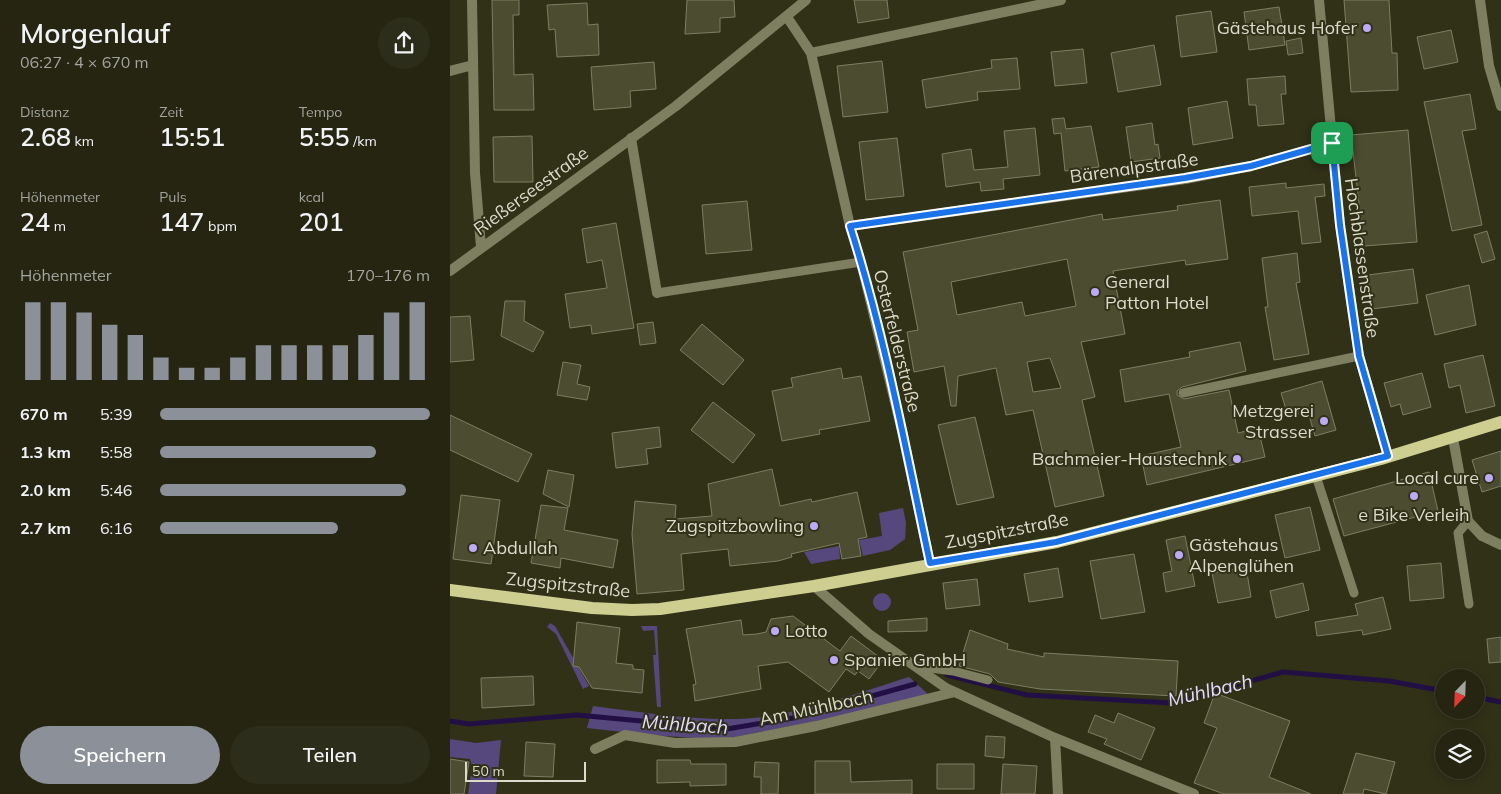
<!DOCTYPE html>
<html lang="de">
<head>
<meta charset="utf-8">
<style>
  :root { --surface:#252512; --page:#2d2d1b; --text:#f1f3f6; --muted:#a3a59f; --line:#424232; --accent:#8c9099 }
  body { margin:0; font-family:Mulish,sans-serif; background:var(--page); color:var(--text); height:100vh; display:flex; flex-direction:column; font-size:19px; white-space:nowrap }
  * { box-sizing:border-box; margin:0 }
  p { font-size:16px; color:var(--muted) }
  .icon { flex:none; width:28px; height:28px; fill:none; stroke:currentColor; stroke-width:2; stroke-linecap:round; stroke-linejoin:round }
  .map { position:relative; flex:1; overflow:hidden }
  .details { display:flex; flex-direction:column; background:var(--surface); width:450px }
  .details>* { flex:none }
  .needle { width:32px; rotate:203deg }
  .controls { position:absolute; left:985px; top:669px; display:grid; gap:10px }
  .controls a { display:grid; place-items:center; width:50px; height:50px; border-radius:50%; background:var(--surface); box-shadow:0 2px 12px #0003,0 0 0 1px var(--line); font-size:25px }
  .scale { position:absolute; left:15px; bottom:12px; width:121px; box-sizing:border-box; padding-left:5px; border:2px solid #dbdbcc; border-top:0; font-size:14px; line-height:18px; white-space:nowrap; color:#dbdbcc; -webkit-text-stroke:4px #313118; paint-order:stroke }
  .pin { position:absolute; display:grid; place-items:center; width:42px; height:42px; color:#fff; margin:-21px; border-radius:10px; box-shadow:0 2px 8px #0006 }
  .round { display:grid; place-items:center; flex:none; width:52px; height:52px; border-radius:26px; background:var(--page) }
  .headline { display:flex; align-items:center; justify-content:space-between; height:85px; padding:0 20px }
  h1 { font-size:28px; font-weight:600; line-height:38px }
  .metrics { display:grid; grid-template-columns:repeat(3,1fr); gap:8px; height:85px; padding:5px 20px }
  .metrics div { display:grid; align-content:center }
  .metrics b { font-size:25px; font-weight:600 }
  .metrics small { font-size:14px; font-weight:400 }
  .metrics p { font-size:14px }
  .chart { height:140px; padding:10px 20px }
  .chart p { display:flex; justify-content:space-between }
  .chart svg { width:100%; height:90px; margin-top:5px; stroke:var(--accent); stroke-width:6 }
  .action { display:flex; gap:10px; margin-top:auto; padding:10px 20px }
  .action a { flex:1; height:58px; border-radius:30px; background:var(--accent); color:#fff; font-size:20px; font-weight:600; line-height:58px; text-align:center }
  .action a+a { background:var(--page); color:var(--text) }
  ul { padding:0 20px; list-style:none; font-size:16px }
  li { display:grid; grid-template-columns:80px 60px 1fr; align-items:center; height:38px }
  li i { height:12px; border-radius:6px; background:var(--accent) }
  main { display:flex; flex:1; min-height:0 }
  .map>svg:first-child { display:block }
</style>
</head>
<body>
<main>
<section class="details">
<div class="headline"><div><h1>Morgenlauf</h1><p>06:27 · 4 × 670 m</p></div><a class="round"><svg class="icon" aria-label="share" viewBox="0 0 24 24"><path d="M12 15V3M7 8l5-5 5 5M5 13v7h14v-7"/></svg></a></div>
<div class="metrics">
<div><p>Distanz</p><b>2.68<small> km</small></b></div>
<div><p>Zeit</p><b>15:51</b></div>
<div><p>Tempo</p><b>5:55<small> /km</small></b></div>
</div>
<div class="metrics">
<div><p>Höhenmeter</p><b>24<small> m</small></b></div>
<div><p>Puls</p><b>147<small> bpm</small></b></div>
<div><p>kcal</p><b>201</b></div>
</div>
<div class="chart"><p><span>Höhenmeter</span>170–176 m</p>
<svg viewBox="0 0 160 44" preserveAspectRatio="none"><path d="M5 44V6M15 44V6M25 44V11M35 44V17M45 44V22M55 44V33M65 44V38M75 44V38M85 44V33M95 44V27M105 44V27M115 44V27M125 44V27M135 44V22M145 44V11M155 44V6"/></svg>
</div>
<ul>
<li><b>670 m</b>5:39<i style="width:100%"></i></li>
<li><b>1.3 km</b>5:58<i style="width:80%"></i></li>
<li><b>2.0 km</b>5:46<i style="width:91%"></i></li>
<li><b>2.7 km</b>6:16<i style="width:66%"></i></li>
</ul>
<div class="action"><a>Speichern</a><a>Teilen</a></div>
</section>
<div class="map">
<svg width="1051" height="794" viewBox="0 0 1051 794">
  <rect width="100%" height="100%" fill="#313118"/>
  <path fill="#56487c" d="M453,508L456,523L455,539L440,550L413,556L409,540L432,536L429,513Z
    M389,546L390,559L361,564L354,552Z
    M423 602a9 9 0 1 1 18 0a9 9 0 1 1-18 0Z
    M100,623L105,626L139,686L133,689L106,634L97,627Z
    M191,626H207L211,707H207L203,655H206L204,630L193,631Z
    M459,677L479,695L411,712L280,738L262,739L199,735L137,728L143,706C190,712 239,720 286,719C340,718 408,693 459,677Z
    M0,739L26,743L51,740L46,794H18L22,766L20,759L0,757Z"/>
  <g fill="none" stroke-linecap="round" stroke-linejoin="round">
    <path stroke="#220f44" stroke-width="5" d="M497,675L577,695L723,703L833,672L939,681L994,691
      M1026,697L1051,702
      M0,721L19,724L127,715L277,729L343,718L465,684"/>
  </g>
  <path fill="#4c4c31" stroke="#7d7e61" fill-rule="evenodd" d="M42,0H69V15H63L64,75L83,74L84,110H44Z
    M237,0H284L285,17L270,18V32L235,34Z
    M404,0H437L439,18L408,23Z
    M894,0H939L942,53H947L948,90L901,92Z
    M137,3L138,25L148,24L149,55L107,57L105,29L99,30L97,5Z
    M829,7L835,45L799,50L794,12Z
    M761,11L767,52L731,57L726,16Z
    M1001,30L1008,62L974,69L967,37Z
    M851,38L853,53L838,55L836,41Z
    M704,45L711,85L668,92L661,53Z
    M633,49L637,83L605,86L601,52Z
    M567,58L570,89L527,92L528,100L476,108L472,80L542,68L541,60Z
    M432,61L438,112L393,117L387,66Z
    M204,62L206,89L180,91L181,107L144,110L141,67Z
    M835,76L836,94H831L834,124L808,126L806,105H799L797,79Z
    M1020,94L1026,129L1012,131L1032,225L1002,231L974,102Z
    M777,101L783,138L743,145L738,108Z
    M614,118L616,129L641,126L649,167L615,171L611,133L604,134L602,119Z
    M702,123L705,145L708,144L710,158L681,162L676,127Z
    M585,128L590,175L553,179L554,189L531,191L530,182L496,187L492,154L521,149L524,170L558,167L554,131Z
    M958,130L967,242L914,246L901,135Z
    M82,136L83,182H44L43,137Z
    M447,138L454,196L416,200L409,142Z
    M836,183V188L874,184L875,196L865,197L871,242L852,244L848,211L802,216L799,187Z
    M770,200L778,259L736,265L735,260L663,271L675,334L631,342L645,397L632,400L654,496L605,507L583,410L556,415L546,368L508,376L506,406H501L494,366L464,372L457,332L468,330L453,252L652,214L653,220L728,210L727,206ZM617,259L626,306L575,316L572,302L507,315L501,282ZM600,358L611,388L583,392L577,362Z
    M297,201L302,250L256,254L252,205Z
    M166,223L184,328L142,334L141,325L120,328L115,294L157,288L152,260L137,263L132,229Z
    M1037,231L1045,259L1032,263L1024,235Z
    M847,253L850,282L846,283L859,354L824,360L815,307H818L812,258Z
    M963,269L968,303L922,309L918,275Z
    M1019,285L1026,325L985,335L976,295Z
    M55,301H75L74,321L94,332L83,352L51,336Z
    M20,316L24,360L0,362V317Z
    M203,322L206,343L190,345L187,324Z
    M252,324L294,360L273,385L230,350Z
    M790,342L796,371L732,387L727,391V395L734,399L779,390L788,433L808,428L815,457L697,485L691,456L731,447L719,394L675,402L670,370L740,357L739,352Z
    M1033,355L1045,406L1016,413L1010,385L999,388L994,364Z
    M113,362L131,365L127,384L140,387L137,400L107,395Z
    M391,368L393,379L411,376L420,421L369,430L370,434L332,441L322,391L343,387L341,378Z
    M972,373L981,407L953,415L950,404L941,407L934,383Z
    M872,381L886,430L865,436L858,412L838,416L831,393Z
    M263,402L305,435L283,463L241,430Z
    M0,415L82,454L68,482L0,450Z
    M525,417L544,497L507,505L488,425Z
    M209,427L211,447L196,449L198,464L166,468L162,433Z
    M1051,451V486L1032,492L1022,460Z
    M322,469L330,506L361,499L362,502L407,492L417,537L408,539L411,556L392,559L389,543L341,554L342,557L328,561L280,566L278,549L231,554L234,590L187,594L182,534L185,501L226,505L225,519L262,516L258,484Z
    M98,470L124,475L119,507L93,494Z
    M979,472L988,511L894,536L883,499Z
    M11,495L50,500L41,564L3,559Z
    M91,505L118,508L114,530L168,540L163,568L111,558L110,568L81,563Z
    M860,507L870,550L835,558L825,515Z
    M735,536L745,586L716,592L713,573L722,571L716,540Z
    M684,554L695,612L651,619L640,561Z
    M991,563L994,598L960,601L957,566Z
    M796,567L801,597L768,603L762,573Z
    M608,568L613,597L579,602L574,574Z
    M527,579L530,605L496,609L493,583Z
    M853,583L859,610L826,618L820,591Z
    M933,597L941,629L913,635L912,630L867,636L865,622L908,615L905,604Z
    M343,616L390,651L401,636L433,660L419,679L408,671L405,675L396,669L379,692L338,662L308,666L311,689L245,701L243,685L246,684L236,629L291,620L293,635L307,634L316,632L321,619Z
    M477,618V631L438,632V621Z
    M127,622L170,628L166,663L183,665V669L194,670L192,693L142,688L129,667L123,666Z
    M520,630L558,644L557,649L594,657V653L728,661L726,696L590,689L548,682L540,674L509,666Z
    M1051,637V662L1039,663L1037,639Z
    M83,676L84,705L32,708L31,678Z
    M765,693L840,721L819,777L861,794H774L744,783L767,728L754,723Z
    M668,713L705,728L691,760L654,744L657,739L638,732L645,715L664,723Z
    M536,736L555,737L554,758L535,756Z
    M76,742L105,744L103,777L74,776Z
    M906,753L945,762L936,794L914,789L913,794H893Z
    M0,759L19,762L14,794H0Z
    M207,760H240L241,764H276V785L240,786V782L207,783Z
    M365,761H400L401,782L462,780V794H365Z
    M305,762L329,763L328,794H311V777H304Z
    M487,764H524V789H487Z
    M553,764L587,766L585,794H551Z"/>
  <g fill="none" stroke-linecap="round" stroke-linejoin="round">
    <path stroke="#7e7f61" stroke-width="9" d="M207,293L411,262
      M733,393L909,356
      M866,476L904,593
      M1018,521L1008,533L1019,604
      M466,666L503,671L538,680"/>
    <path stroke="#7e7f61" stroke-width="10" d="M22,0L25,173L31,247
      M869,0L890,225L909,356L938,456
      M1030,0L1039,66L1051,106
      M337,17L361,53L400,226L411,262L452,431L480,563
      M361,53L611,0
      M0,71L23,65
      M181,138L207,293
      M400,226L735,179L801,166L882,143
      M0,271L226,106L356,0
      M1003,438L1018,521L1032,536L1051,545
      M364,586L419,634L496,688L605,738L744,794
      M605,738L608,794
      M145,749L175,735L225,743L285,742L366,726L505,692"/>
    <path stroke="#cdce90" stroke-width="12" d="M0,590L142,608L182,610L210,609L364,586L607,542L931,459L1051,422"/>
  </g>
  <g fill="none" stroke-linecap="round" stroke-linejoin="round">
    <defs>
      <path id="route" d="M882,143L890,225L909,356L938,456L606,542L480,563C456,451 435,336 400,226L735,178L801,166Z"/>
    </defs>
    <use href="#route" stroke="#fff" stroke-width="10"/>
    <use href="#route" stroke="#1a73e8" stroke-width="6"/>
  </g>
  <g fill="#bcaaf6" stroke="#313118" stroke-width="2">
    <circle cx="917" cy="28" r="5"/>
    <circle cx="645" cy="292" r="5"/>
    <circle cx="874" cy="421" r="5"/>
    <circle cx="787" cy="459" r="5"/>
    <circle cx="1039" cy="478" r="5"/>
    <circle cx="964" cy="496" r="5"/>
    <circle cx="364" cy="526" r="5"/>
    <circle cx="23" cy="548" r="5"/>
    <circle cx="729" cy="555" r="5"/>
    <circle cx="325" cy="631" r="5"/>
    <circle cx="384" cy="660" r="5"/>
  </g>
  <g text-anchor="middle" stroke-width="4" stroke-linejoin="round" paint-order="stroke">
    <g font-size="18" fill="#dbdbcc" stroke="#313118" text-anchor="end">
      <text x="907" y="34">Gästehaus Hofer</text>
      <text x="655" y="288" text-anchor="start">General<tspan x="655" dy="21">Patton Hotel</tspan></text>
      <text x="864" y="417">Metzgerei<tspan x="864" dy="21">Strasser</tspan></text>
      <text x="777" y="465">Bachmeier-Haustechnk</text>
      <text x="1029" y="484">Local cure</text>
      <text x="964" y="521" text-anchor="middle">e Bike Verleih</text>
      <text x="354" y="532">Zugspitzbowling</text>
      <text x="739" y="551" text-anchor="start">Gästehaus<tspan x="739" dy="21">Alpenglühen</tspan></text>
      <text x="33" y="554" text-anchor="start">Abdullah</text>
      <text x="335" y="637" text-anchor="start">Lotto</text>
      <text x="394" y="666" text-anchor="start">Spanier GmbH</text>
    </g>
    <g font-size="18" fill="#dbdbcc" stroke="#313118">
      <text transform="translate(684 168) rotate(-8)" y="6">Bärenalpstraße</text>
      <text transform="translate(81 191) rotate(-36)" y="6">Rießerseestraße</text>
      <text transform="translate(912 258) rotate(82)" y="6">Hochblassenstraße</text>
      <text transform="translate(447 341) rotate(76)" y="6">Osterfelderstraße</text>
      <text transform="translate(557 531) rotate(-11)" y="6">Zugspitzstraße</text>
      <text transform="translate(118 585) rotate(6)" y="6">Zugspitzstraße</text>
      <text transform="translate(366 708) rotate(-12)" y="6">Am Mühlbach</text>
    </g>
    <g font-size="19" font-style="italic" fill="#e2dbff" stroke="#313118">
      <text transform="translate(760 690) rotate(-13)" y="7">Mühlbach</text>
      <text transform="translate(235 724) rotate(4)" y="7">Mühlbach</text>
    </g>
  </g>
</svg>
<div class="controls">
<a><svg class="needle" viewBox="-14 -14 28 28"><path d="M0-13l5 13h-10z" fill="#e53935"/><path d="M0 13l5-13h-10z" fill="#a3a59f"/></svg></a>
<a><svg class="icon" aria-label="layers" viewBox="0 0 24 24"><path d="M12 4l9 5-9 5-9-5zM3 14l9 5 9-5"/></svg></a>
</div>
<div class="scale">50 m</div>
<div class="pin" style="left:882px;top:143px;background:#1e9e55"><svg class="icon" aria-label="arrive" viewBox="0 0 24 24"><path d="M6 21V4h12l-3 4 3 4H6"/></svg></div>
</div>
</main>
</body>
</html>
